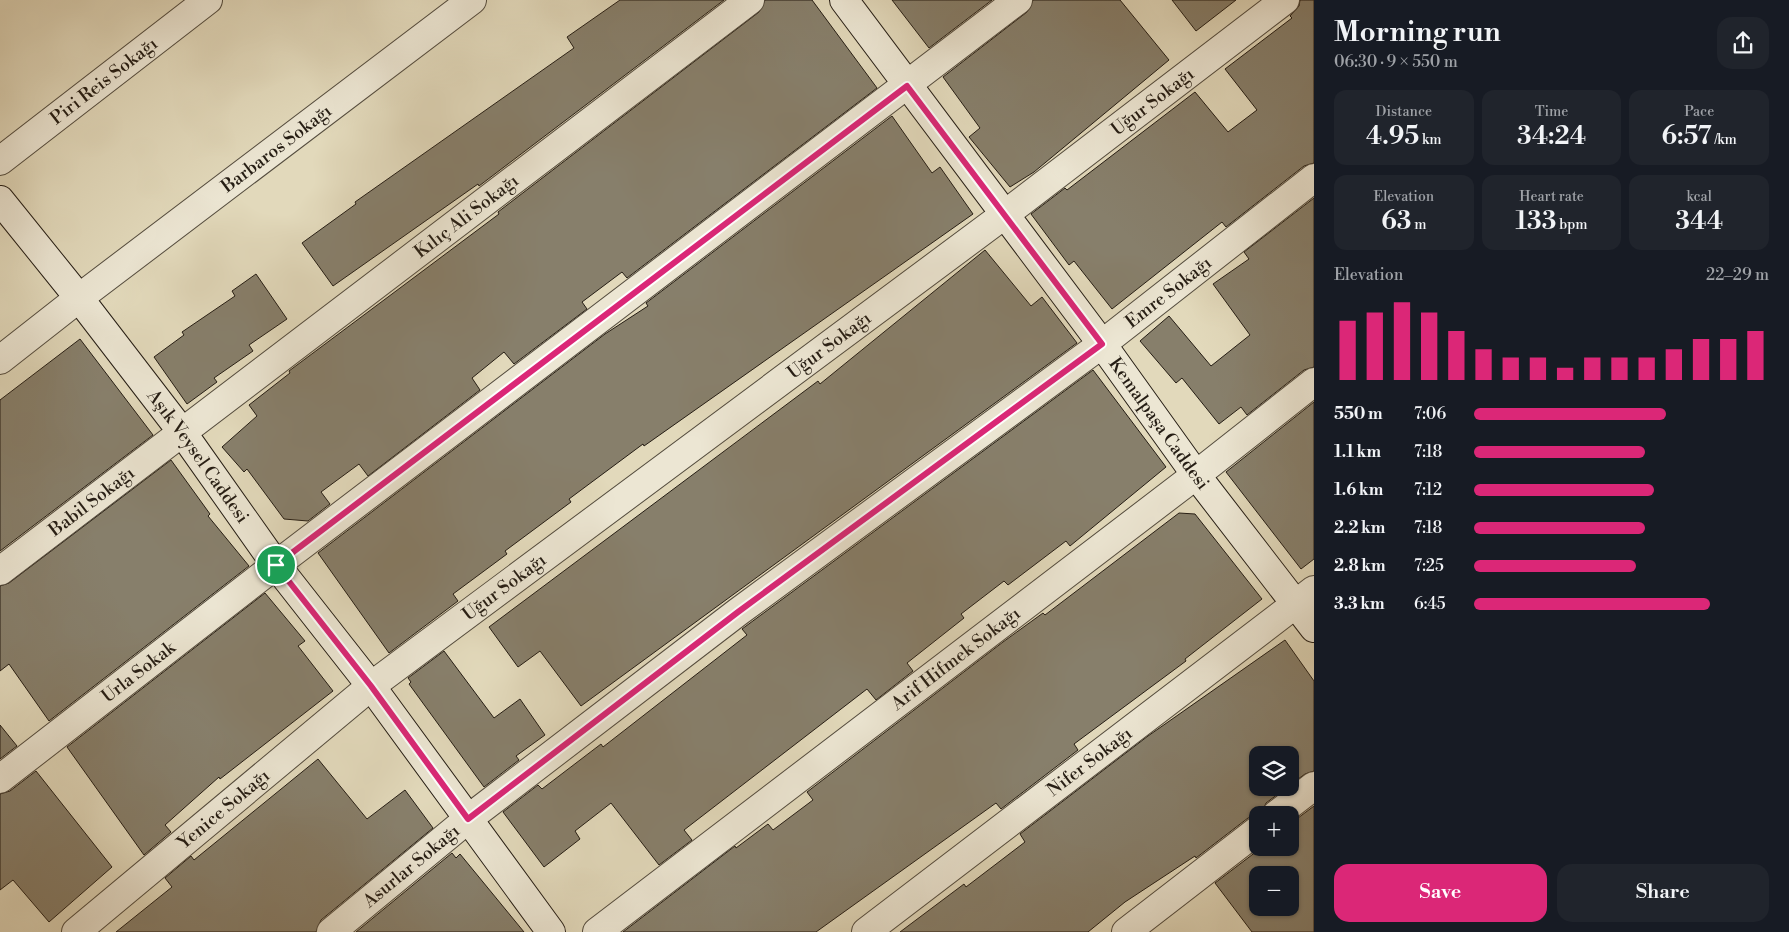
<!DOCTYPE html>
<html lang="en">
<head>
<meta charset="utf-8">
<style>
  :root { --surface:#171b24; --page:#20242c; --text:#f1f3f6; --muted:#9ea1a6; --accent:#db2777 }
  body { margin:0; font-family:"Libre Bodoni",serif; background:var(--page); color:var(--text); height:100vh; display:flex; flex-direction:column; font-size:19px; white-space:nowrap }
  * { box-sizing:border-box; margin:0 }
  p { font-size:16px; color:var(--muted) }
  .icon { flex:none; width:28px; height:28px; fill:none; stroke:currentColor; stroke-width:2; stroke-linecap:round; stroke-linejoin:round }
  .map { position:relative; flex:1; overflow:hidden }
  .side { display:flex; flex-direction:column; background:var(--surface); width:475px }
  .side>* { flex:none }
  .buttons { position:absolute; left:1249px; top:746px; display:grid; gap:10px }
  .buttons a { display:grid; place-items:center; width:50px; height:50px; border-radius:10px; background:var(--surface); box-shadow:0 1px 4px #0004; font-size:25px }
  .pin { position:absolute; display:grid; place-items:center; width:42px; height:42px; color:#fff; margin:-21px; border:2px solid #fff; border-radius:50%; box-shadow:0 1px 5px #0007 }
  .round { display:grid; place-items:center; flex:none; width:52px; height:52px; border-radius:15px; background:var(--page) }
  .headline { display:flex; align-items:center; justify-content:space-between; height:85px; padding:0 20px }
  h1 { font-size:28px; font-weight:600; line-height:38px }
  .metrics { display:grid; grid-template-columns:repeat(3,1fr); gap:8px; height:85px; padding:5px 20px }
  .metrics div { display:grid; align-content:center; border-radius:12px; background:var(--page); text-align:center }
  .metrics b { font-size:25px; font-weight:600 }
  .metrics small { font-size:14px; font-weight:400 }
  .metrics p { font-size:14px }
  .chart { height:140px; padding:10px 20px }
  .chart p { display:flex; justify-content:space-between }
  .chart svg { width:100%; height:90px; margin-top:5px; stroke:var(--accent); stroke-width:6 }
  .cta { display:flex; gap:10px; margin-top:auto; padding:10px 20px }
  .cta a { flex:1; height:58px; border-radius:15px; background:var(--accent); color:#fff; font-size:20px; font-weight:600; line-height:58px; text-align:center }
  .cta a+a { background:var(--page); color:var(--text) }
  ul { padding:0 20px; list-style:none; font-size:16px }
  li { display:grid; grid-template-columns:80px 60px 1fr; align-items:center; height:38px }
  li i { height:12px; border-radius:6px; background:var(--accent) }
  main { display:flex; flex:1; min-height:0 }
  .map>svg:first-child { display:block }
</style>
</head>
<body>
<main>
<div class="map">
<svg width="1314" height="932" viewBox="0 0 1314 932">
  <rect width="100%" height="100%" fill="#e2d9bb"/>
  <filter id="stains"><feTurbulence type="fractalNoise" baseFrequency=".004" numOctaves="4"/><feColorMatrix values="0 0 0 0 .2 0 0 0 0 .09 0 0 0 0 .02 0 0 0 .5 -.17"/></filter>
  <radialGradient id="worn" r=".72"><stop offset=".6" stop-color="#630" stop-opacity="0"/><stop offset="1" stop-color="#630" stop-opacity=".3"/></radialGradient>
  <path fill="#877f6b" stroke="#251d14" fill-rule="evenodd" d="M620,0H724L479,186L478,184L333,286L302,243L356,204L355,202L574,48L567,37Z
    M765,0H812L877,88L627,278L622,272L582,302L587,309L514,364L504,352L472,378L480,390L368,476L359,464L321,492L330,504L308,521L284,519L247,469L244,472L222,447L257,416L249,405L290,373L289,371L499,214L498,212L759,12Z
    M892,0H992L929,48Z
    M1033,0H1120L1169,60L1034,172L1010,187L969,137L980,128L943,77L1027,12Z
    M1172,0H1236L1196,31Z
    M1300,0H1314V163L1304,166L1226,227L1222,222L1112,309L1074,261L1069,265L1031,214L1065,188L1067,190L1195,92L1228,132L1257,110L1225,69L1292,18L1290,16L1299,6Z
    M892,116L932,173L940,167L973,214L644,446L643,444L569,499L571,502L505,551L507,554L453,594L458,601L389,653L318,553L605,334L648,306L646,303Z
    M1314,198V367L1304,370L1247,415L1241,407L1219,424L1182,378L1176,383L1140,341L1169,316L1211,366L1250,335L1213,284L1249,259L1244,252Z
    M985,250L1031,306L1042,297L1077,343L581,706L540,651L518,667L489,627L818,381L820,384Z
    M256,274L287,319L249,345L253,351L214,378L217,382L187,404L154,357L184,335L182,332L235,296L232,291Z
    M80,339L153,435L0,551V400Z
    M1093,370L1166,467L1070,546L1066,541L1008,585L1004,581L961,614L964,618L907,663L913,671L876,700L867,689L684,830L692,840L659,865L611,803L575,831L580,839L544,867L503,812L538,785L542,789L601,744L603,747L747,635L742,629Z
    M1314,402V559L1301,569L1226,472Z
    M171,460L210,514L208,516L249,566L49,721L9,664L0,671V586L9,583Z
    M1179,513L1195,514L1262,599L1185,659L1186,661L1074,744L1078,750L1001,809L996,803L816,932H623L735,846L736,848L768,824L773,830L813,800L807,792L1003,642L1043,613L1045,615Z
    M265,593L305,641L298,646L333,691L220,779L219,777L165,825L171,832L144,855L67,747Z
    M1285,640L1314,681V771L1305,774L1290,785V755H1258V788H1286L1266,803L1261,815L1248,818L1196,858L1195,856L1125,902L1088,932H900L964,884L966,887L1025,842L1020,834L1148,736Z
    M444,651L494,718L520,699L545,735L516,756L519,760L484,787L409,684L411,682L408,678Z
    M0,725L17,746L0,759Z
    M318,759L367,819L405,790L433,828L321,920L316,932H116L172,887L165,878L191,856L194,860Z
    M36,771L112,867L49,922L13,880L0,890V794L10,791Z
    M1314,806V932H1252L1215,883L1261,848H1290V824ZM1258,875H1290V908H1258Z
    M452,853L456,858L460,854L524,932H356Z"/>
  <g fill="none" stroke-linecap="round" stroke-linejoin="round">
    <defs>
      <g id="minor">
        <path id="s1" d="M0,161L208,0"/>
        <path id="s2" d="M0,360L79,298L472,0"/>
        <path id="s3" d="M0,571L750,0"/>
        <path id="s4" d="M0,779L276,565L1018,0"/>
        <path d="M1276,815L1314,786"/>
        <path id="s5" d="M76,932L371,686L1004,215L1285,0"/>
        <path id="s6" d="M331,932L468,819L738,612L1102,344L1314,178"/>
        <path id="s7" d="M597,932L1196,475L1314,382"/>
        <path id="s8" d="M866,932L1314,590"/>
        <path d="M1126,932L1258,830"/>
      </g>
      <g id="secondary">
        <path id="s9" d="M844,0L1102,344L1196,475L1314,628"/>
        <path id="s10" d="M0,200L79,298L182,432L276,565L371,686L551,932"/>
      </g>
    </defs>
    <use href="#minor" stroke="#544c3e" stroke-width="30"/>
    <use href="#secondary" stroke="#251d14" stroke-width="30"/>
    <use href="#minor" stroke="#ece6d3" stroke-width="28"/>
    <use href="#secondary" stroke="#ece6d3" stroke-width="28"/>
  </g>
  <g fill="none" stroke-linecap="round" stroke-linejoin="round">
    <defs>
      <path id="route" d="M907,86L1102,344L738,612L468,819L371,686L276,565Z"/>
    </defs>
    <use href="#route" stroke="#fff" stroke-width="10"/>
    <use href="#route" stroke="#db2777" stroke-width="6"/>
  </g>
  <g text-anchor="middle" stroke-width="4" stroke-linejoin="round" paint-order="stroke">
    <g font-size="18" fill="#251d14" stroke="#ece6d3">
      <text dy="6" stroke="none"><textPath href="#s1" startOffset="131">Piri Reis Sokağı</textPath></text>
      <text dy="6" stroke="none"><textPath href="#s5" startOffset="1360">Uğur Sokağı</textPath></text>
      <text dy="6" stroke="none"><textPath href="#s2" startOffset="348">Barbaros Sokağı</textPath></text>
      <text dy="6" stroke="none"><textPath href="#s3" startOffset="586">Kılıç Ali Sokağı</textPath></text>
      <text dy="6" stroke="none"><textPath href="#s6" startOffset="1054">Emre Sokağı</textPath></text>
      <text dy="6" stroke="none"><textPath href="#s5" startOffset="955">Uğur Sokağı</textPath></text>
      <text dy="6" stroke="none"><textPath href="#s9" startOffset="528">Kemalpaşa Caddesi</textPath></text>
      <text dy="6" stroke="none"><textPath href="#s10" startOffset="324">Aşık Veysel Caddesi</textPath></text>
      <text dy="6" stroke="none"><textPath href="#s3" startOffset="115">Babil Sokağı</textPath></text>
      <text dy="6" stroke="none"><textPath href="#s5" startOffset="550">Uğur Sokağı</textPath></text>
      <text dy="6" stroke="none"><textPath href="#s7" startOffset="451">Arif Hifmek Sokağı</textPath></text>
      <text dy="6" stroke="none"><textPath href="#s4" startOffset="175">Urla Sokak</textPath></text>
      <text dy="6" stroke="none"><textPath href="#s8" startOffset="281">Nifer Sokağı</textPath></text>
      <text dy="6" stroke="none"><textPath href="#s5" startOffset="192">Yenice Sokağı</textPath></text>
      <text dy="6" stroke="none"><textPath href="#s6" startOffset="104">Asurlar Sokağı</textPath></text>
    </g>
  </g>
  <rect width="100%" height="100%" filter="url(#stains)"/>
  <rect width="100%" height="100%" fill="url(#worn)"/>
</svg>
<div class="buttons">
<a><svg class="icon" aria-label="layers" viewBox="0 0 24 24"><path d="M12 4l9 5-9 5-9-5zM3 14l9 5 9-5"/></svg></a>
<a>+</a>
<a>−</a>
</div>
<div class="pin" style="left:276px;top:565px;background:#1e9e55"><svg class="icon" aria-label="arrive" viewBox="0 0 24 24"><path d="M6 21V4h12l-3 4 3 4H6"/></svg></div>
</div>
<section class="side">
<div class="headline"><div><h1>Morning run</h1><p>06:30 · 9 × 550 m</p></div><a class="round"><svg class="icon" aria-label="share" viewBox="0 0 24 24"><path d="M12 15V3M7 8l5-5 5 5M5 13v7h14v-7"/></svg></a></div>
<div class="metrics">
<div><p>Distance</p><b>4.95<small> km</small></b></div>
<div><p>Time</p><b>34:24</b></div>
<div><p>Pace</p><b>6:57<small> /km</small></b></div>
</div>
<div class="metrics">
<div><p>Elevation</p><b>63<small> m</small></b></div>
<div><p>Heart rate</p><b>133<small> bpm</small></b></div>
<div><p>kcal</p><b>344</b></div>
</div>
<div class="chart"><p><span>Elevation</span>22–29 m</p>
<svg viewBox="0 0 160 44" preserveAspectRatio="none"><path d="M5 44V15M15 44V11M25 44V6M35 44V11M45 44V20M55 44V29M65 44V33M75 44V33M85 44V38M95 44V33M105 44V33M115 44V33M125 44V29M135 44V24M145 44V24M155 44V20"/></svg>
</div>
<ul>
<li><b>550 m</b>7:06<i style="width:65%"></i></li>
<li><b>1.1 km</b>7:18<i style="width:58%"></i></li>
<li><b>1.6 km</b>7:12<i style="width:61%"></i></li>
<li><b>2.2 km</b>7:18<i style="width:58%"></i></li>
<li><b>2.8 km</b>7:25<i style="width:55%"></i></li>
<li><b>3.3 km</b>6:45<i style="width:80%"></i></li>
</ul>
<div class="cta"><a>Save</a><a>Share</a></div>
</section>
</main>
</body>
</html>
